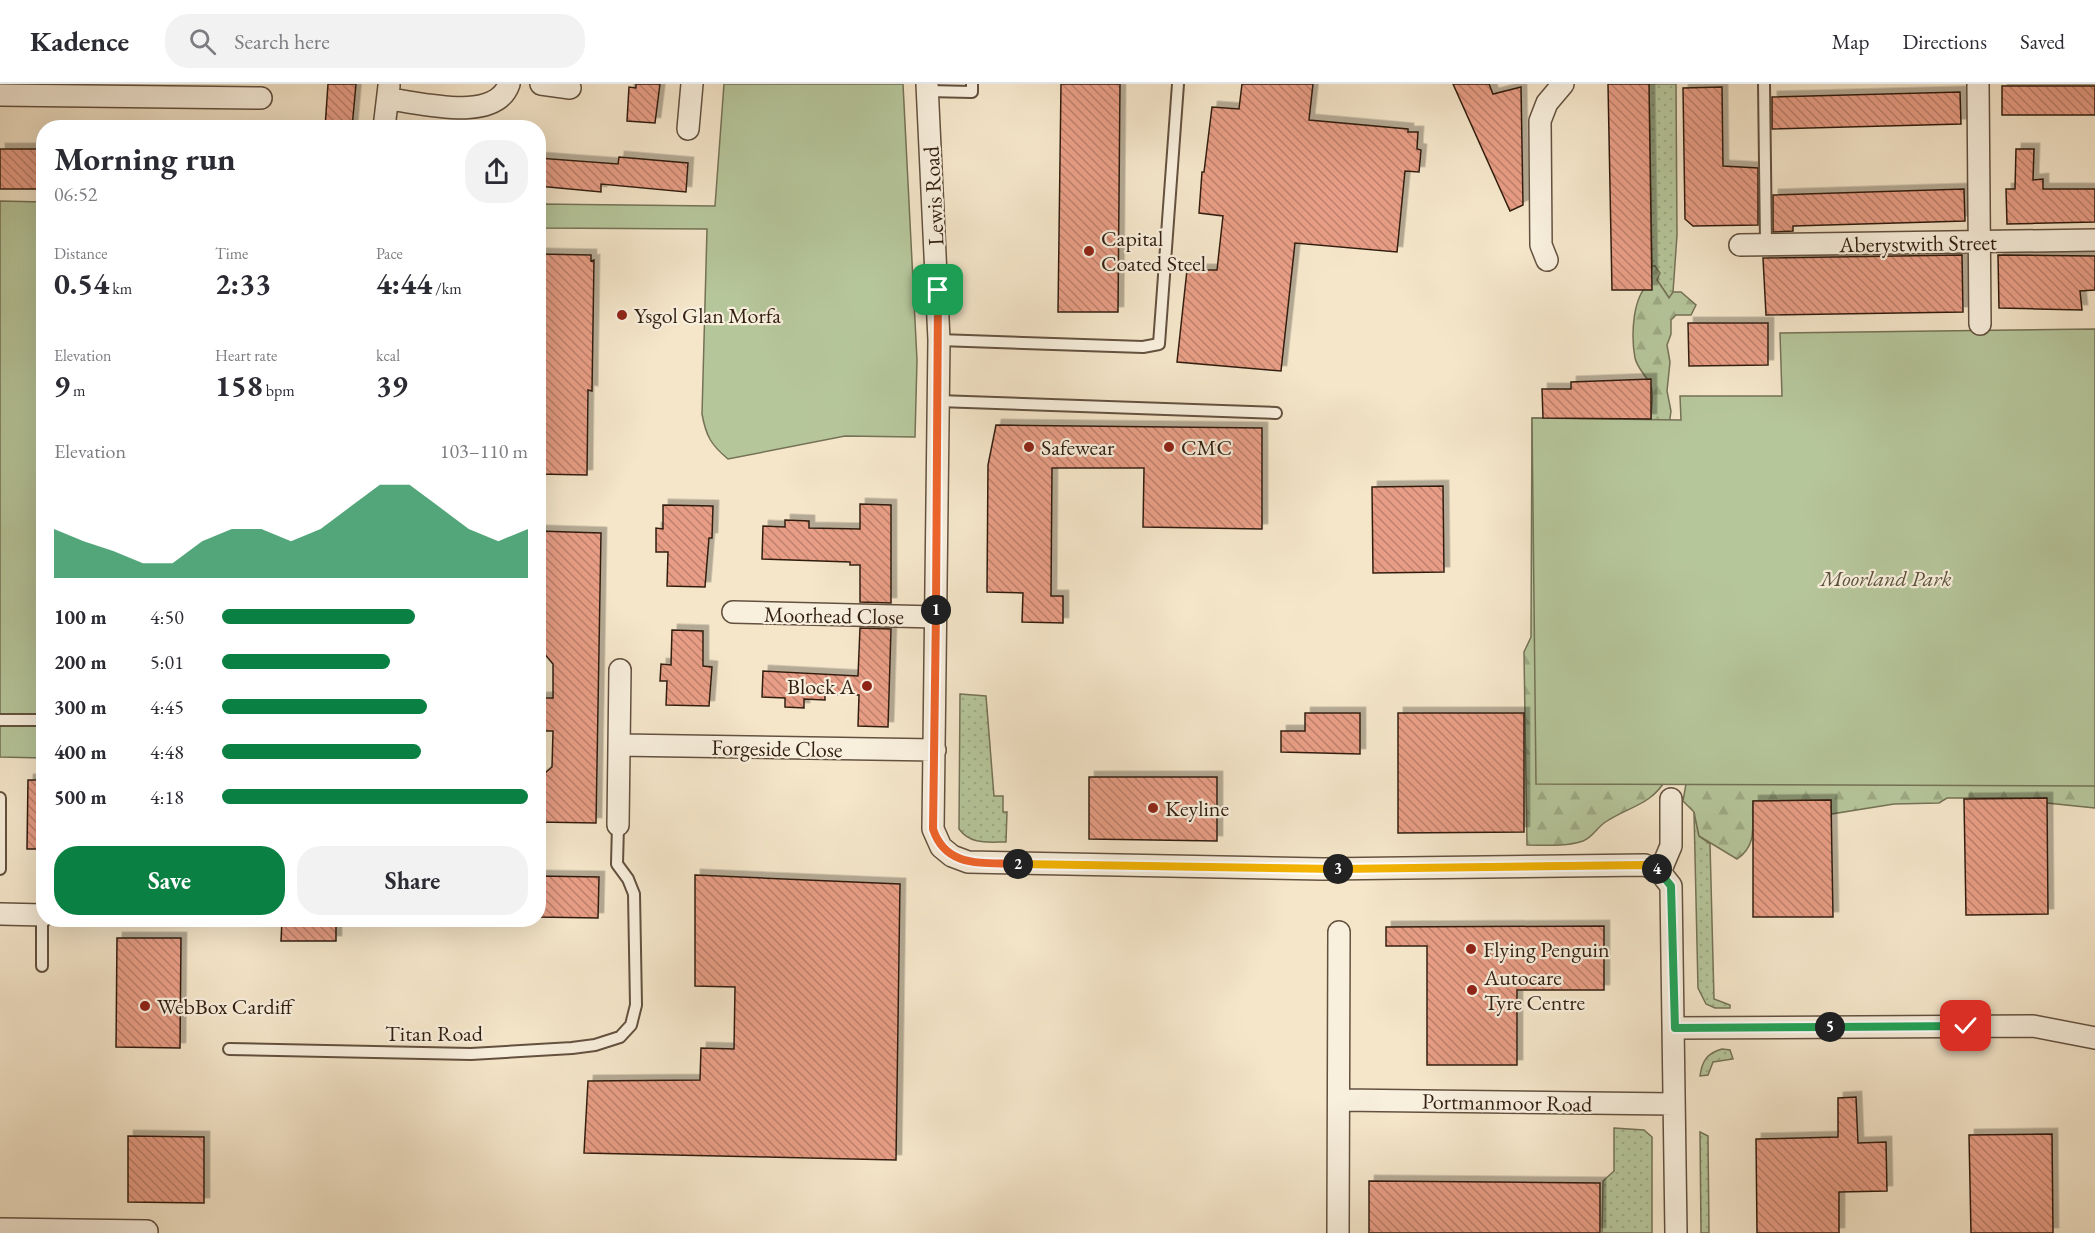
<!DOCTYPE html>
<html lang="en">
<head>
<meta charset="utf-8">
<style>
  :root { --surface:#fff; --page:#f2f2f3; --text:#2b2b33; --muted:#7c7c81; --line:#e1e1e2; --accent:#0b8043 }
  body { margin:0; font-family:"EB Garamond",serif; background:var(--page); color:var(--text); height:100vh; display:flex; flex-direction:column; font-size:22px; white-space:nowrap }
  * { box-sizing:border-box; margin:0 }
  p { font-size:20px; color:var(--muted) }
  .icon { flex:none; width:33px; height:33px; fill:none; stroke:currentColor; stroke-width:2; stroke-linecap:round; stroke-linejoin:round }
  .map { position:relative; flex:1; overflow:hidden }
  .drawer { position:absolute; left:36px; top:36px; width:510px; height:807px; display:flex; flex-direction:column; background:var(--surface); border-radius:24px; box-shadow:0 6px 24px #0002 }
  .drawer>* { flex:none }
  .pin { position:absolute; display:grid; place-items:center; width:51px; height:51px; color:#fff; margin:-26px; border-radius:12px; box-shadow:0 3px 9px #0006 }
  .km { position:absolute; width:30px; height:30px; margin:-15px; border-radius:50%; background:#222; color:#fff; font-size:16px; line-height:30px; text-align:center }
  .round { display:grid; place-items:center; flex:none; width:63px; height:63px; border-radius:24px; background:var(--page) }
  .head { display:flex; align-items:center; justify-content:space-between; height:102px; padding:0 18px }
  h1 { font-size:33px; font-weight:700; line-height:45px }
  .metrics { display:grid; grid-template-columns:repeat(3,1fr); gap:9px; height:102px; padding:6px 18px }
  .metrics div { display:grid; align-content:center }
  .metrics b { font-size:30px; font-weight:700 }
  .metrics small { font-size:16px; font-weight:400 }
  .metrics p { font-size:16px }
  .chart { height:168px; padding:12px 18px }
  .chart p { display:flex; justify-content:space-between }
  .chart svg { width:100%; height:108px; margin-top:6px; fill:var(--accent); opacity:.7 }
  .button { display:flex; gap:12px; margin-top:auto; padding:12px 18px }
  .button a { flex:1; height:69px; border-radius:24px; background:var(--accent); color:#fff; font-size:24px; font-weight:700; line-height:69px; text-align:center }
  .button a+a { background:var(--page); color:var(--text) }
  ul { padding:0 18px; list-style:none; font-size:20px }
  li { display:grid; grid-template-columns:96px 72px 1fr; align-items:center; height:45px }
  li i { height:15px; border-radius:8px; background:var(--accent) }
  header { display:flex; align-items:center; gap:36px; box-sizing:border-box; height:84px; padding:0 30px; background:var(--surface); border-bottom:2px solid var(--line) }
  header strong { font-size:28px }
  nav { display:flex; gap:33px; margin-inline-start:auto; font-size:21px }
  .search { width:420px; height:54px; background:var(--page); display:flex; align-items:center; gap:15px; box-sizing:border-box; padding:0 21px; border-radius:24px; color:var(--muted); font-size:22px }
  .map>svg:first-child { display:block }
</style>
</head>
<body>
<header>
<strong>Kadence</strong>
<div class="search"><svg class="icon" aria-label="search" viewBox="0 0 24 24"><circle cx="10" cy="10" r="6"/><path d="M15 15l6 6"/></svg>Search here</div>
<nav><a>Map</a><a>Directions</a><a>Saved</a></nav>
</header>
<div class="map">
<svg width="2095" height="1149" viewBox="0 0 2095 1149">
  <defs>
    <pattern id="grass-dots" width="8" height="8" patternUnits="userSpaceOnUse" patternTransform="scale(1.5)"><rect width="8" height="8" fill="#b6c69b"/><path d="M2 2h.1M6 6h.1" fill="none" stroke="#9daa84" stroke-width="1.8" stroke-linecap="round"/></pattern>
    <pattern id="forest-firs" width="22" height="20" patternUnits="userSpaceOnUse" patternTransform="scale(1.5)"><rect width="22" height="20" fill="#b6c69b"/><path d="M5 1l3.5 6h-7zM16 11l3.5 6h-7z" fill="#9daa84"/></pattern>
    <pattern id="building-back-hatch" width="6" height="6" patternUnits="userSpaceOnUse" patternTransform="scale(1.5)"><rect width="6" height="6" fill="#e89e86"/><path d="M-1 5l2 2M0 0l6 6M5-1l2 2" fill="none" stroke="#bd806c"/></pattern>
    <filter id="shadow"><feDropShadow dx="5.5" dy="-5.5" stdDeviation="0" flood-color="#0004"/></filter>
  </defs>
  <rect width="100%" height="100%" fill="#f5e6ca"/>
  <filter id="stains"><feTurbulence type="fractalNoise" baseFrequency=".00333" numOctaves="4"/><feColorMatrix values="0 0 0 0 .2 0 0 0 0 .09 0 0 0 0 .02 0 0 0 .5 -.17"/></filter>
  <radialGradient id="worn" r=".72"><stop offset=".6" stop-color="#630" stop-opacity="0"/><stop offset="1" stop-color="#630" stop-opacity=".3"/></radialGradient>
  <path fill="url(#grass-dots)" stroke="#747256" stroke-width="1.5" d="M1649,0H1676L1677,151L1673,208L1670,215L1657,196L1655,182H1652Z
    M960,610L986,612L994,712H1003V728H1007L1006,758C987,758 971,761 959,745Z
    M1694,728L1699,752L1710,760L1714,915L1730,921V924H1715L1706,920L1698,904Z
    M1722,965L1730,966L1733,975L1713,978L1708,991L1700,992C1702,977 1707,969 1722,965Z
    M1614,1044L1644,1046L1652,1053V1149H1602L1603,1097L1614,1087Z
    M1700,1048L1708,1052L1709,1149H1701Z"/>
  <path fill="url(#forest-firs)" stroke="#747256" stroke-width="1.5" d="M1652,182H1655L1660,189L1657,196L1669,214L1673,208H1681L1696,221L1691,231H1676L1671,236V250L1667,261L1670,278L1667,307L1671,327L1669,341L1667,694C1650,723 1628,722 1604,739C1597,744 1592,754 1583,757C1565,763 1545,761 1527,761L1524,568L1531,553L1532,334L1651,335C1651,326 1654,311 1651,302C1647,292 1638,286 1635,274C1631,252 1632,212 1650,199Z
    M2095,653V724L2047,719L2046,714H1947L1939,719L1894,720L1831,730V716L1753,717C1751,740 1759,760 1737,775L1699,752L1694,728L1683,717L1687,694Z"/>
  <path fill="#b6c69b" stroke="#747256" stroke-width="1.5" d="M724,0H903L917,276L915,353L845,352L728,375C711,361 706,352 702,330L707,145L539,144V120L715,122Z
    M0,117L43,118V674L0,673Z
    M2095,245V702L1536,700L1532,334L1681,336L1680,312H1782L1780,249Z"/>
  <path fill="url(#building-back-hatch)" stroke="#321f11" stroke-width="1.5" filter="url(#shadow)" d="M328,0H356L352,44H325Z
    M636,0H660L655,39L627,37L629,3L636,4Z
    M1061,0H1120L1118,228H1058Z
    M1242,0H1313L1309,36L1408,45V48H1418L1417,65L1421,66L1419,88L1405,87L1397,168L1295,159L1281,287L1177,278L1187,186H1217L1223,132L1199,129L1202,88H1204L1212,23L1239,25Z
    M1453,0H1489L1493,10L1521,3L1523,121L1510,127Z
    M1608,0H1649L1652,206H1612Z
    M2002,2H2095V31H2002Z
    M1722,3L1723,82L1758,84V141L1693,142L1685,135L1683,4Z
    M1960,8L1961,40L1772,45V13Z
    M0,65H44V105H0Z
    M2016,65H2034L2033,96L2043,95V105H2095V138L2007,140L2006,105H2015Z
    M619,73L688,79L686,108L601,100V108L538,102V74L618,80Z
    M1964,105L1965,137L1793,142V147L1773,148V111Z
    M538,170L591,171V177L594,176L592,307L588,306L587,391L538,390Z
    M1962,171L1963,228L1766,231L1763,174Z
    M1998,171L2095,172V206L2080,207L2082,226L1999,224Z
    M1688,239H1768V281L1689,282Z
    M1651,295V335L1543,334L1542,305H1571V298Z
    M996,341L1262,344V445L1143,443L1144,384H1052L1051,512H1063V539L1022,538L1023,509L987,508L988,381Z
    M1443,402L1444,488L1373,489L1372,403Z
    M860,420L891,421V519L860,518V481H850V478L762,475L763,442L785,443V436L809,437V444L860,445Z
    M663,421L713,422L712,454H709L705,503L667,502L668,468H656V444L663,445Z
    M538,447L601,449L596,739L538,738V695L552,683L553,647H538V614H553V580L538,562Z
    M860,544L891,545L888,643L858,642L859,611L825,610V616L804,615V624L785,623V614L762,613L763,587L858,592Z
    M672,546L703,547V582L712,583L709,622L666,621L667,597H660L661,580L671,581Z
    M1305,629H1360V670L1281,668V647H1305Z
    M1398,629H1524V748L1398,749Z
    M1089,693H1217V757L1089,755Z
    M28,696H44V765H27Z
    M2047,714L2048,830L1966,831L1964,715Z
    M1831,716L1833,833H1753V717Z
    M695,791L900,800L896,1076L584,1069L588,997L700,996L701,964L734,965L735,903L695,902Z
    M538,792L599,793L598,834L538,833Z
    M282,836H336V857H281Z
    M1604,842V906H1517V981H1427V862H1386V843Z
    M117,854H181L180,964L116,963Z
    M1856,1013L1858,1059L1886,1058L1887,1107L1839,1108V1149H1757L1756,1055L1838,1053V1014Z
    M2052,1050L2053,1149H1971L1969,1051Z
    M128,1052L204,1053V1119L128,1118Z
    M1369,1097L1600,1099V1149H1369Z"/>
  <g fill="none" stroke-linecap="round" stroke-linejoin="round">
    <defs>
      <path id="lane" d="M1764,0L1766,161
        M927,7L972,8V0
        M939,256L1143,263L1159,260L1178,0
        M938,317L1276,329
        M0,636H44
        M0,714V785
        M42,882V831
        M229,965L471,970L572,964L595,961L620,953L631,941L636,921L634,810L628,795L617,780L618,741"/>
      <path id="street" d="M541,0L570,4
        M927,0L939,256L933,745L941,763L952,772L968,778L1323,785L1645,781L1660,788L1671,802L1676,1149
        M1978,0L1980,240
        M0,11L261,14
        M388,15C419,18 495,40 509,0
        M384,44L389,2
        M688,45L692,0
        M1740,161L2095,156
        M1547,176L1541,161L1540,37L1547,19L1563,0
        M733,528L936,533
        M619,661L935,666
        M618,741L620,586
        M1660,788L1671,762V715
        M0,830L44,831
        M1675,944L2033,942L2095,954
        M1340,1016L1674,1020
        M0,1145L147,1147
        M1338,1149L1339,848"/>
    </defs>
    <use href="#lane" stroke="#63513f" stroke-width="14"/>
    <use href="#street" stroke="#63513f" stroke-width="24"/>
    <use href="#lane" stroke="#f8efdd" stroke-width="10"/>
    <use href="#street" stroke="#f8efdd" stroke-width="21"/>
  </g>
  <g fill="none" stroke-linecap="round" stroke-linejoin="round">
    <defs>
      <path id="split-1" d="M936,526L938,206"/>
      <path id="split-2" d="M936,526L933,745C946,785 984,778 1018,780"/>
      <path id="split-3" d="M1018,780L1338,785"/>
      <path id="split-4" d="M1338,785L1646,781L1657,785"/>
      <path id="split-5" d="M1657,785L1671,802L1675,944L1830,943"/>
      <path id="split-6" d="M1830,943L1966,942"/>
    </defs>
    <use href="#split-1" stroke="#fff" stroke-width="12"/>
    <use href="#split-2" stroke="#fff" stroke-width="12"/>
    <use href="#split-3" stroke="#fff" stroke-width="12"/>
    <use href="#split-4" stroke="#fff" stroke-width="12"/>
    <use href="#split-5" stroke="#fff" stroke-width="12"/>
    <use href="#split-6" stroke="#fff" stroke-width="12"/>
    <use href="#split-1" stroke="#f0652b" stroke-width="8"/>
    <use href="#split-2" stroke="#f0652b" stroke-width="8"/>
    <use href="#split-3" stroke="#f5b400" stroke-width="8"/>
    <use href="#split-4" stroke="#f5b400" stroke-width="8"/>
    <use href="#split-5" stroke="#22a559" stroke-width="8"/>
    <use href="#split-6" stroke="#22a559" stroke-width="8"/>
  </g>
  <g fill="#8f2418" stroke="#f8efdd" stroke-width="2">
    <circle cx="1089" cy="167" r="6"/>
    <circle cx="622" cy="231" r="6"/>
    <circle cx="1029" cy="363" r="6"/>
    <circle cx="1169" cy="363" r="6"/>
    <circle cx="867" cy="602" r="6"/>
    <circle cx="1153" cy="724" r="6"/>
    <circle cx="1471" cy="865" r="6"/>
    <circle cx="1472" cy="906" r="6"/>
    <circle cx="145" cy="922" r="6"/>
  </g>
  <g text-anchor="middle" stroke-width="4.5" stroke-linejoin="round" paint-order="stroke">
    <g font-size="22" fill="#321f11" stroke="#f8efdd">
      <text transform="translate(933 112) rotate(-93)" y="8">Lewis Road</text>
      <text transform="translate(1918 159) rotate(-1)" y="8">Aberystwith Street</text>
      <text transform="translate(834 531) rotate(1)" y="8">Moorhead Close</text>
      <text transform="translate(777 664) rotate(1)" y="8">Forgeside Close</text>
      <text x="434" y="957">Titan Road</text>
      <text transform="translate(1507 1018) rotate(1)" y="8">Portmanmoor Road</text>
    </g>
    <g font-size="22" fill="#321f11" stroke="#f8efdd" text-anchor="start">
      <text x="1101" y="162">Capital<tspan x="1101" dy="25">Coated Steel</tspan></text>
      <text x="634" y="239">Ysgol Glan Morfa</text>
      <text x="1041" y="371">Safewear</text>
      <text x="1181" y="371">CMC</text>
      <text x="855" y="610" text-anchor="end">Block A</text>
      <text x="1165" y="732">Keyline</text>
      <text x="1483" y="873">Flying Penguin</text>
      <text x="1484" y="901">Autocare<tspan x="1484" dy="25">Tyre Centre</tspan></text>
      <text x="157" y="930">WebBox Cardiff</text>
    </g>
    <g font-size="22" font-style="italic" fill="#5a513a" stroke="#f8efdd">
      <text x="1886" y="502">Moorland Park</text>
    </g>
  </g>
  <rect width="100%" height="100%" filter="url(#stains)"/>
  <rect width="100%" height="100%" fill="url(#worn)"/>
</svg>
<div class="pin" style="left:938px;top:206px;background:#1e9e55"><svg class="icon" aria-label="arrive" viewBox="0 0 24 24"><path d="M6 21V4h12l-3 4 3 4H6"/></svg></div>
<div class="pin" style="left:1966px;top:942px;background:#d93025"><svg class="icon" aria-label="check" viewBox="0 0 24 24"><path d="M5 12l5 5 9-10"/></svg></div>
<b class="km" style="left:936px;top:526px">1</b>
<b class="km" style="left:1018px;top:780px">2</b>
<b class="km" style="left:1338px;top:785px">3</b>
<b class="km" style="left:1657px;top:785px">4</b>
<b class="km" style="left:1830px;top:943px">5</b>
<section class="drawer">
<div class="head"><div><h1>Morning run</h1><p>06:52</p></div><a class="round"><svg class="icon" aria-label="share" viewBox="0 0 24 24"><path d="M12 15V3M7 8l5-5 5 5M5 13v7h14v-7"/></svg></a></div>
<div class="metrics">
<div><p>Distance</p><b>0.54<small> km</small></b></div>
<div><p>Time</p><b>2:33</b></div>
<div><p>Pace</p><b>4:44<small> /km</small></b></div>
</div>
<div class="metrics">
<div><p>Elevation</p><b>9<small> m</small></b></div>
<div><p>Heart rate</p><b>158<small> bpm</small></b></div>
<div><p>kcal</p><b>39</b></div>
</div>
<div class="chart"><p><span>Elevation</span>103–110 m</p>
<svg viewBox="0 0 160 44" preserveAspectRatio="none"><path d="M0 44V24L10 29L20 33L30 38L40 38L50 29L60 24L70 24L80 29L90 24L100 15L110 6L120 6L130 15L140 24L150 29L160 24V44z"/></svg>
</div>
<ul>
<li><b>100 m</b>4:50<i style="width:63%"></i></li>
<li><b>200 m</b>5:01<i style="width:55%"></i></li>
<li><b>300 m</b>4:45<i style="width:67%"></i></li>
<li><b>400 m</b>4:48<i style="width:65%"></i></li>
<li><b>500 m</b>4:18<i style="width:100%"></i></li>
</ul>
<div class="button"><a>Save</a><a>Share</a></div>
</section>
</div>
</body>
</html>
